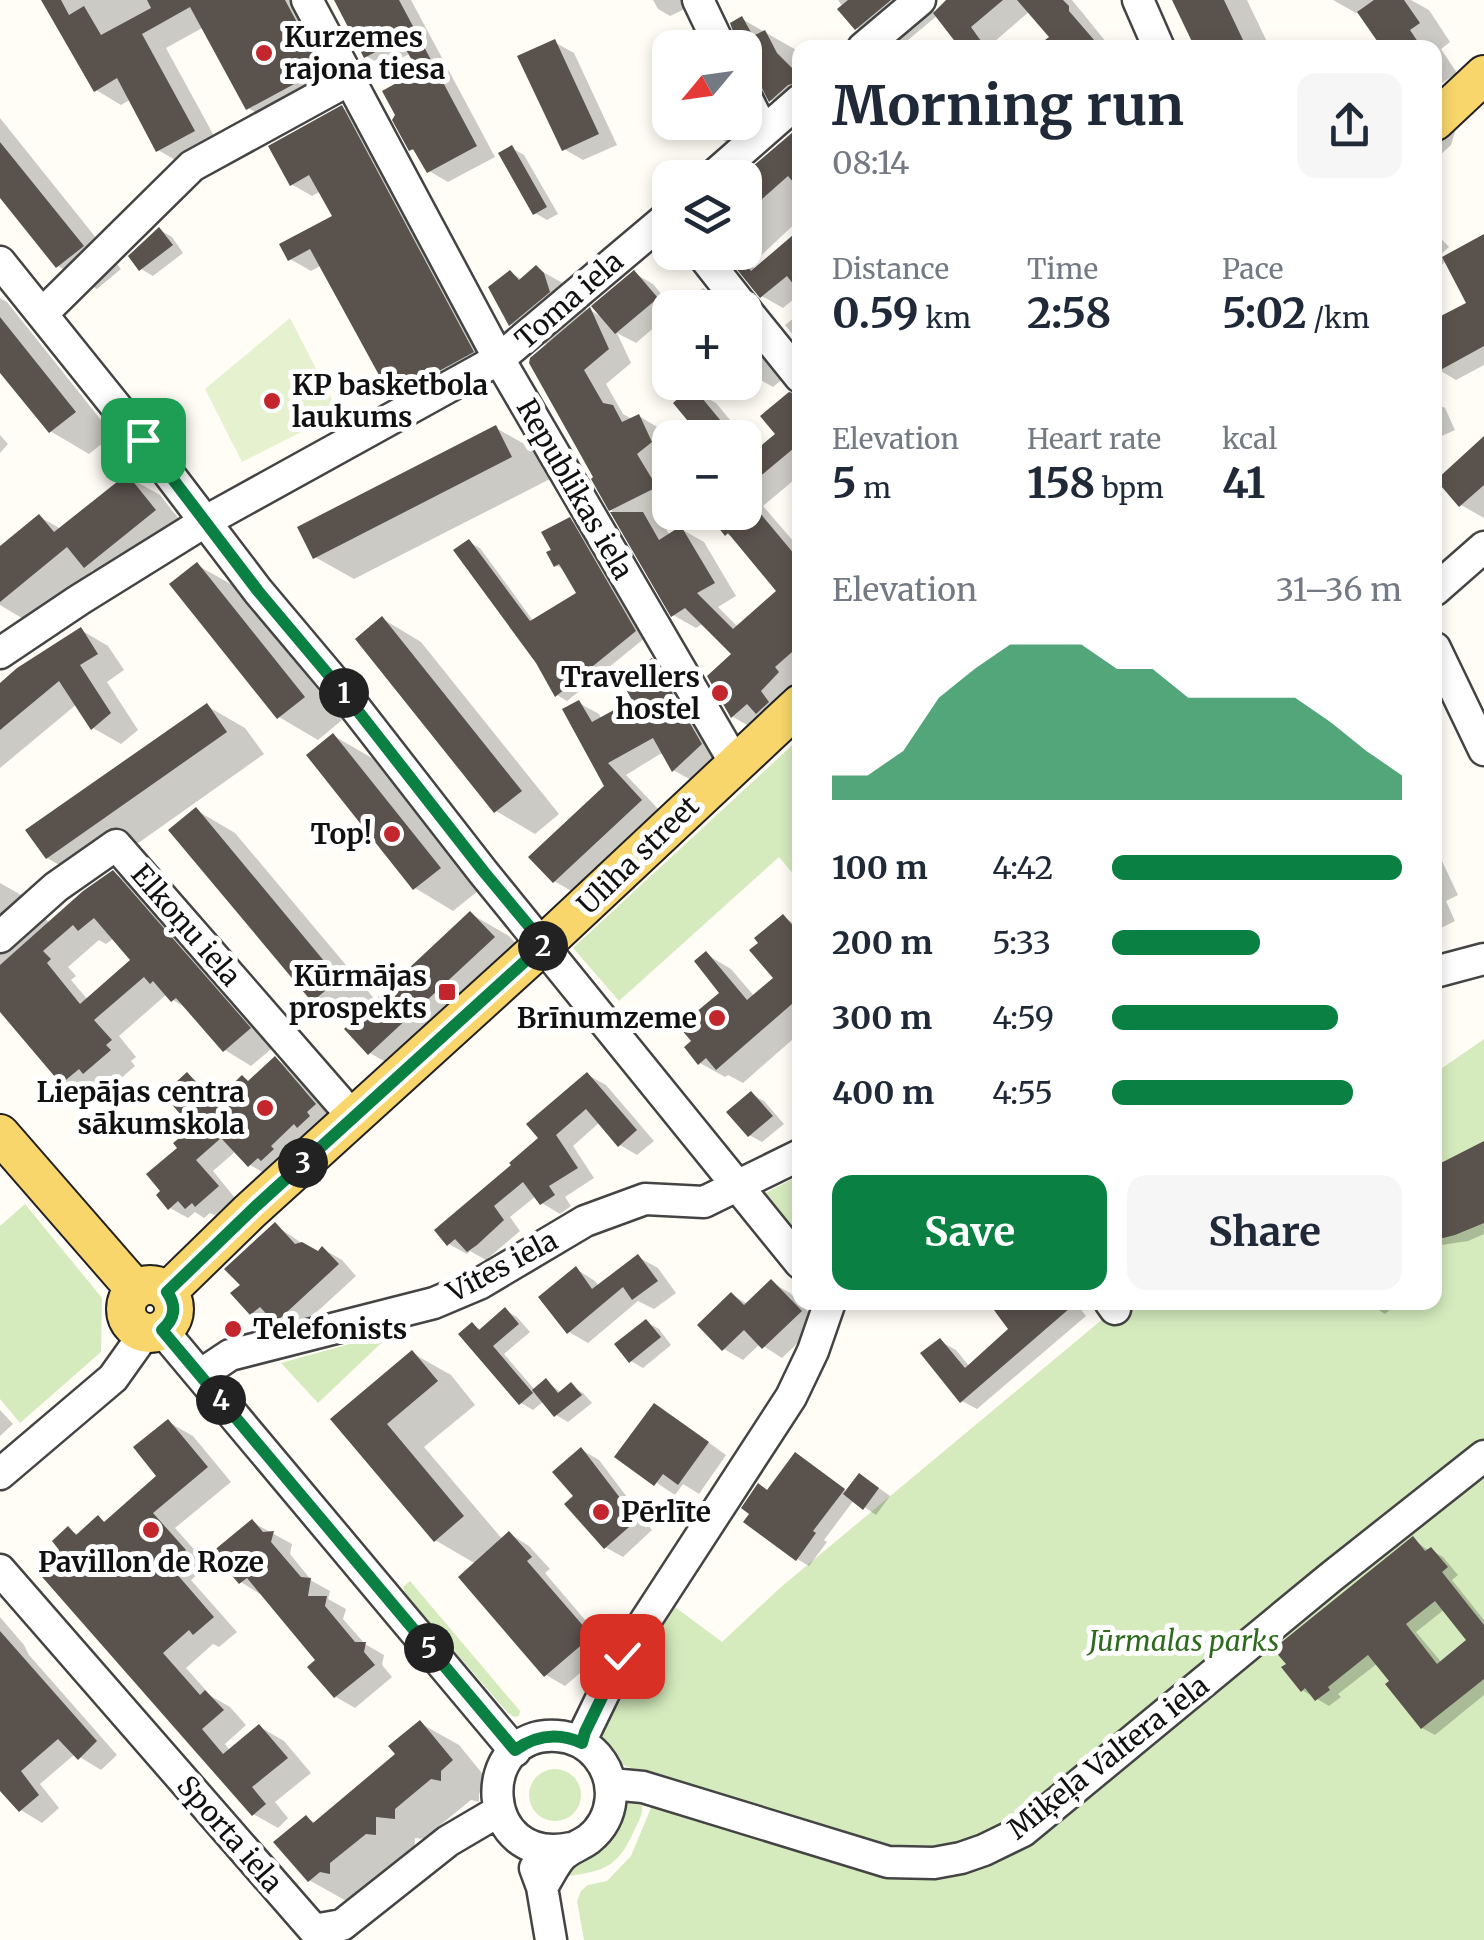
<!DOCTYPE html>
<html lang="en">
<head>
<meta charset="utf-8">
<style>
  :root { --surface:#fff; --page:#f6f6f7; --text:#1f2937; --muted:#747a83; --accent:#0b8043 }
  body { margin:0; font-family:Merriweather,serif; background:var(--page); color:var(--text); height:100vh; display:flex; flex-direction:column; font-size:38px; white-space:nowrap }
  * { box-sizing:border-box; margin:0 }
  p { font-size:32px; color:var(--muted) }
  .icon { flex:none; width:55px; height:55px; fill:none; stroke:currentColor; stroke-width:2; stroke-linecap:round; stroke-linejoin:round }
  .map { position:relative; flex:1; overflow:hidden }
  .details { position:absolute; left:792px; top:40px; width:650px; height:1270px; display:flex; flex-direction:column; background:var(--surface); border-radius:20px; box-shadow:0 5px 15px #0003 }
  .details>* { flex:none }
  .needle { width:65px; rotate:241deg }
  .controls { position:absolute; left:652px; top:30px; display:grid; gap:20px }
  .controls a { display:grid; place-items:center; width:110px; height:110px; border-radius:20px; background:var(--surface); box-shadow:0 5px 15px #0003; font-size:50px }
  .pin { position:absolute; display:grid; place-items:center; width:85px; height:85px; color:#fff; margin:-42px; border-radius:20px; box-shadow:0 5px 15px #0006 }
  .km { position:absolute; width:50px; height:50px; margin:-25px; border-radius:50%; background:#222; color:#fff; font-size:28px; line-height:50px; text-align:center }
  .round { display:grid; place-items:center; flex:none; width:105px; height:105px; border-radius:20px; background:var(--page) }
  .overview { display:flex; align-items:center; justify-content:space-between; height:170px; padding:0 40px }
  h1 { font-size:55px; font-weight:700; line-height:75px }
  .figures { display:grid; grid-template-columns:repeat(3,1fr); gap:15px; height:170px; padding:10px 40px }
  .figures div { display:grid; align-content:center }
  .figures b { font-size:42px; font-weight:700 }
  .figures small { font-size:28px; font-weight:400 }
  .figures p { font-size:28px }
  .chart { height:280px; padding:20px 40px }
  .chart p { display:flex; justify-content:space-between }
  .chart svg { width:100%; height:180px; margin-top:10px; fill:var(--accent); opacity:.7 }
  .action { display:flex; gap:20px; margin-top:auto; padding:20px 40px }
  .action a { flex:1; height:115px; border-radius:20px; background:var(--accent); color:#fff; font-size:40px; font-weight:700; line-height:115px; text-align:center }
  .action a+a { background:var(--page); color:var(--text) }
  ul { padding:0 40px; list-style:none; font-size:32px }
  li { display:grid; grid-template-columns:160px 120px 1fr; align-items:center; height:75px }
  li i { height:25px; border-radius:12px; background:var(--accent) }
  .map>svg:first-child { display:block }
</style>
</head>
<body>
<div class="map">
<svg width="1484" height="1940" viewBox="0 0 1484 1940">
  <rect width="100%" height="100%" fill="#fffdf5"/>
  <path fill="#d5ebbd" d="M800,738V882L779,857L619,1001L573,948Z
    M1484,1039V1940H584L577,1901L581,1891L588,1885L607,1881L631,1856L663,1779C639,1770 606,1766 599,1737L671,1604L722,1642L781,1587L1122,1303L1435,1302V1073Z
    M800,1175V1242L762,1195Z
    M25,1204L102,1298L101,1352L20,1423L0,1399V1226Z
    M393,1332L318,1403L281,1363Z
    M410,1581L520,1711L519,1716L514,1717L508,1713L406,1595L403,1587Z
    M529 1795a26 26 0 1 1 52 0a26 26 0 1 1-52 0Z
    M640,1794C645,1813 641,1816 633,1833C616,1871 600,1871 562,1877L628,1801Z"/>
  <path fill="#e6f2cf" d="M290,318L339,413L242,462L205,389Z"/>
  <path fill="#0003" fill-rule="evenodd" d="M44,0H301L346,84L274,123L248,108L204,27L166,48L219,145L184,165L158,150L131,99L121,105L96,90Z
    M335,0H411L495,157L448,182L429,171L419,154L411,149L421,72L411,53L385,67L366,56Z
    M653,0H692L691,6L670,16L658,9Z
    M838,0H923L936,13L949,0H1072L1111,48H1040L1052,38L1030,11L994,42L998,48H963L938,15L908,40L921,48H890L857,28Z
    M1177,0H1247L1270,48H1198Z
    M1333,0H1411L1429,10L1450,42L1441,49L1457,73L1442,83L1435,79V48H1386L1360,11L1356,13Z
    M742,19L798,51L800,56V117L771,100L769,96L761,104L758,115L771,146L756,160L724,141L712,122H745V48Z
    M554,42L574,53L617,145L583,160L564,149Z
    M1435,104L1455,132L1451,145L1435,160Z
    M342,108L363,120L493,364L414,407L393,395L322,265L311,271L290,259L335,217L321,191L312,196L291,184Z
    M0,118L121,269L97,289L58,266L0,194Z
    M800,129V219L754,262L738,252H745V178Z
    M512,148L524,155L558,214L547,220L535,213Z
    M160,230L172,237L183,253L153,276L141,269Z
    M800,232V294L783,308L762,296L739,259L756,269Z
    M1435,232L1449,247L1440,255L1444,259L1484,237V278L1447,260L1435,271Z
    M536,268L575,290L583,297L587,312L590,310L603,318L634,273L653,284L673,308H670V314L636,343L617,333L631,363L606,384L623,414L632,419L639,416L662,430L670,447V466L666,461L658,467L670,487V504L656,511L670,536L681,529L704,542L736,596L718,607L739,628L780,591L737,540L727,534L745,512V438L757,452L800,415V475L763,506L800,549V678L796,681L800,686L756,730L733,717L710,676L735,654L704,623L696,628L673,615L594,480L548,345L511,324V273L523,280Z
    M703,288L736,308H687L684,304Z
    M1484,297V365L1456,380L1439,370L1435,363V322Z
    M0,298L7,302L113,435L89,454L50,431L0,369Z
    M800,313V343L785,325Z
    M745,315L791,372L773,387L745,371Z
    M693,390L716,403L745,438H700L704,435Z
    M1435,402L1445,408L1455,430L1435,439Z
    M496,428L535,450L550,479L354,579L315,557Z
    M0,435L8,444L0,453Z
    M1484,440V518L1461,505Z
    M128,477L160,495L187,529L118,584L93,570L30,623L0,605V549L40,517L61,529Z
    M570,520L580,526L645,638L567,701L557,695L469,542L480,548L534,622L579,594L566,571L556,565Z
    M197,565L236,587L342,720L318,740L279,717Z
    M383,619L421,642L559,814L535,834L496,811Z
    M81,630L108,646L124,670L107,682L138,730L121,744L93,728L77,704L0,768V686Z
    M652,661L672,673L721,756L693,781L673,770L664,754H660L626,775L661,812L575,893L554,881L608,786L579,703L599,714L602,720L635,701Z
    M207,706L245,728L264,754L86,880L47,858Z
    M334,736L372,758L478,891L453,911L415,888Z
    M196,810L235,833L377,1002L471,914L509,936L532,960L409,1076L370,1053L354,1023L313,1000Z
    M1435,856L1441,859L1458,895L1446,901L1455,921L1435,931Z
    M113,873L140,888L276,1045L251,1066L225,1050L191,1011L173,1000L167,994L119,1036L136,1057L131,1061L135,1066L111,1087L105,1084L89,1097L63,1082L0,1008V883L30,900L50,924ZM114,938L133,960L88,1000L71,980L76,976L68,967L99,940L106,944Z
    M783,917L800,927V1033L743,1083L728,1075L725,1077L700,1063L722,993L706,954L731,969L755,997L777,979Z
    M275,1059L293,1069L333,1115L268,1175L250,1165L236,1151L213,1171L235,1198L215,1215L210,1213L204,1218L195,1212L188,1218L170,1208L181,1148L195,1128L187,1075L205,1086L219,1101L250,1082Z
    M588,1075L606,1085L654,1141L637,1155L620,1145L600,1122L573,1146L594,1178L565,1197L571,1206L560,1214L542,1203L536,1196L510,1217L520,1231L486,1260L470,1251L467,1254L449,1244L542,1138Z
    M751,1094L764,1101L784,1124L762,1142L749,1135Z
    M1484,1144V1234L1468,1241L1435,1246V1169Z
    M275,1225L318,1254L323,1249L342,1260L356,1276L295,1332L275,1321L271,1324L252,1313L243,1285Z
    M638,1257L658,1268L676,1293L654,1309L638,1301L588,1343L569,1332L576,1269L595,1281L599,1286Z
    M771,1282L790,1293L819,1323L782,1358L760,1344L743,1360L724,1349L732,1295L748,1304Z
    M1075,1302L1086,1316L977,1409L962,1401L940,1341L956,1350L970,1367L1011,1330Z
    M1366,1302H1399L1385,1314Z
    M505,1310L517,1317L530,1332L504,1354L535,1390L546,1381L562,1393L571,1386L583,1393L592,1403L568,1422L556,1415L544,1401L533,1410L521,1403L472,1325L482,1330Z
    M646,1322L659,1329L671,1345L643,1368L631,1361Z
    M412,1353L451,1375L475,1405L424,1447L503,1540L510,1534L529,1546L550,1569L545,1573L609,1648L565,1686L546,1675L476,1564L435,1540L334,1419Z
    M0,1410L13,1424L0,1436Z
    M673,1417L726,1455L699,1494L683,1484L675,1495L618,1457Z
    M168,1422L193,1436L231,1482L175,1528L208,1565L191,1580L237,1632L219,1647L213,1644L186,1668L211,1696L230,1707L246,1725L225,1744L230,1751L260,1727L284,1741L311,1773L275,1802L288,1818L278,1828L253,1814L63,1550L68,1529L79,1535L98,1518L107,1523L159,1476Z
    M582,1450L599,1460L652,1530L623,1557L605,1547L577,1496Z
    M808,1463L847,1492L872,1483L890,1496L876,1515L854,1500L824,1540L827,1542L809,1566L797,1559L768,1492Z
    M252,1522L292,1544L290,1554L312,1581L330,1591L328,1599L346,1609L343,1619L365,1644L384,1655L382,1665L392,1677L355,1708L336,1697L311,1667L319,1660L262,1592L260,1594L241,1582Z
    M1413,1539L1429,1551L1431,1550L1443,1557L1458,1575L1452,1580L1484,1620V1695L1435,1735L1422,1728L1378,1663L1338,1694L1341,1697L1329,1706L1302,1690ZM1445,1609L1470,1641L1442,1663L1416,1632Z
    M0,1617L24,1645L29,1655L117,1755L101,1770L75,1754L40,1784L59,1808L42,1823L21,1810L0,1787Z
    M420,1723L459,1745L490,1783L479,1793V1802L471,1800L433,1831V1840L415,1838L414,1856L405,1854L348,1902L309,1880L306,1818L316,1823L399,1754Z"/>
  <path fill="#5a524d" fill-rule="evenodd" d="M41,0H61L69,15L84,6L101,35L151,8L147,0H285L322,69L246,110L190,7L142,34L195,131L156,152L117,78L94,92Z
    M334,0H399L477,146L427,173L413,149L409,151L392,120L395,115L382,91L418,71L400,39L364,58Z
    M848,0H891L855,30L837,9Z
    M946,0H1003L971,27L986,48H960L933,13Z
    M1017,0H1063L1069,6V11L1101,48H1058L1045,40L1049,37Z
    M1172,0H1224L1243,40L1226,48H1195Z
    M1374,0H1404L1420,23L1410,30L1422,48H1382L1357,12Z
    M742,16L753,36L765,30L777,53L800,76V82L788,85L769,102L761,86L751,78L745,66V48H739L730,23Z
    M555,39L599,134L562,151L517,56Z
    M342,105L474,352L391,397L310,249L288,261L279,244L332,216L309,175L290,186L268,146Z
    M800,126V190L788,176L745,214V173Z
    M0,142L84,246L56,268L0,198Z
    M512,145L547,207L533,215L498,153Z
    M159,227L173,245L139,271L128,256Z
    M800,229V293L787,276L760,298L731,262L738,256L751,271Z
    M1484,234V346L1435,373V319L1466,303L1442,257Z
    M536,265L544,273L550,292L509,326L488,287L510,270L519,280Z
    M634,270L658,298L615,334L591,306Z
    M590,307L609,349L584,370L603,403L613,405L622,422L639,414L652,442L637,454L657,487L609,511L591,479L593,477L529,363L530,358Z
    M0,317L76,412L49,433L0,373Z
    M692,386L716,415L735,438H702L673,403Z
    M789,392L800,395V443L745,489V459L775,434L760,416Z
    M496,425L512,457L313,559L297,527Z
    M1484,436V485L1459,507L1436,480Z
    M127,474L156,510L84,568L67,547L0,602V546L39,514L54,532Z
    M745,495L800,561V645L775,667L779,672L761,691L769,702L756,714L747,704L731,718L707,676L731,654L685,608L671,617L610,512H643L659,540L681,526L715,583L697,593L733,629L776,591L728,533L725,536L706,512H745Z
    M570,517L636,631L555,697L536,663L453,550L469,539L530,621L576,593L559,564L554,567L546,552L551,550L541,532Z
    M197,562L305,697L277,719L169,584Z
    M382,616L522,791L494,813L355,639Z
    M81,627L98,654L80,665L111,713L91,730L59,681L0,730V683L17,668Z
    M652,658L702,744L672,772L653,738L608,763L642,800L553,883L528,857L604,786L562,709L579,700L592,722L632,700L619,677Z
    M207,703L227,732L46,859L25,830Z
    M333,733L441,868L413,890L306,755Z
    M196,807L339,979L312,1002L168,830Z
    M113,870L251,1028L223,1052L176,998L171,1002L153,981L150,984L144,977L94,1020L112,1040L106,1045L111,1050L83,1074L79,1069L61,1084L0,1012V965L83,891ZM94,918L130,960L80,1004L47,963L51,959L43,951L73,925L78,931Z
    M470,911L495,937L368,1055L344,1029Z
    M783,914L800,934V997L716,1070L706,1058L698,1065L684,1047L691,1041L681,1029L691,1020L689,1018L719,993L694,961L706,951L747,1000L773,978L749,950L758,943L754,938Z
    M275,1056L316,1104L307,1112L310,1116L297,1128L294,1124L271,1146L274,1149L261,1161L258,1158L248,1167L221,1138L196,1160L219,1186L195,1207L192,1203L185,1209L178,1201L168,1210L156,1195L160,1191L146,1174L177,1148L173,1143L192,1128L163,1094L187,1072L214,1102L242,1075L248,1081Z
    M587,1072L637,1130L618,1147L586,1109L556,1135L578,1168L549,1186L555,1195L540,1205L523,1182L494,1206L504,1220L477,1245L467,1252L455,1239L447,1246L434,1230L511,1165L509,1163L538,1138L526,1124Z
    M751,1091L773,1116L748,1137L726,1112Z
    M1484,1141V1223L1455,1235L1435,1240V1166Z
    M275,1222L295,1244L302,1242L318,1251L322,1246L339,1264L275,1323L260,1307L250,1315L230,1293L240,1285L224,1269Z
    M638,1254L658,1281L632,1300L623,1287L567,1334L538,1297L576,1266L592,1289Z
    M771,1279L802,1311L762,1349L744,1330L722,1351L697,1325L731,1292L744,1305Z
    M988,1302H1077L960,1403L920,1353L940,1338L965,1368L1008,1329Z
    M505,1307L519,1324L493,1346L533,1393L519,1405L458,1334L472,1322L479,1330Z
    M646,1319L661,1337L629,1363L614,1344Z
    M412,1350L438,1381L387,1424L464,1516L434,1542L330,1419Z
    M546,1378L558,1393L571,1382L582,1395L554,1417L532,1390Z
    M654,1403L709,1442L678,1485L663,1474L654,1486L614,1457Z
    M168,1419L208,1467L153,1513L186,1550L169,1565L214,1617L193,1635L189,1630L163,1653L200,1695L205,1690L224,1710L202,1729L223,1754L259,1724L288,1758L252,1787L266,1804L252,1816L36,1570L59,1550L52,1541L68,1526L76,1535L98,1515L104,1522L156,1476L133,1447Z
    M581,1447L637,1520L604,1549L564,1504L573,1496L552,1472Z
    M795,1452L845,1489L813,1531L816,1533L796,1561L743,1522L749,1514L741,1508L758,1483L767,1490Z
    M859,1473L879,1488L863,1510L843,1494Z
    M252,1519L263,1532L274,1531L271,1542L301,1577L311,1578L308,1596H327L325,1606L355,1642H366L364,1652L375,1665L334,1698L307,1667L315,1660L247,1578L239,1584L212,1552Z
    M509,1531L532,1557L527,1561L592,1636L544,1677L458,1577Z
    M1413,1536L1425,1551L1431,1547L1448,1567L1442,1572L1484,1625V1679L1421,1729L1385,1684L1389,1681L1368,1655L1328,1687L1330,1690L1315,1701L1305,1688L1301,1692L1281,1667L1286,1664L1273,1649ZM1435,1601L1466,1640L1437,1664L1406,1624Z
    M0,1631L97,1741L78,1760L58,1739L21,1771L39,1795L19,1812L0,1791Z
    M420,1720L453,1760L441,1771V1781L431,1779L395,1809V1819L376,1817V1835L366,1834L330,1863V1874L320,1872L308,1882L273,1842L306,1815L313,1823L395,1754L388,1746Z"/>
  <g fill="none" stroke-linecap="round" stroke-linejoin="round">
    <defs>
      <path id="minor" d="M307,0L499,359L735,763
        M698,0L721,48
        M1138,0L1159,48
        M863,48L920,0
        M745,95L763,131
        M711,178L800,100
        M700,252L744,308
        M0,262L143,440L258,591L343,692L483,872L800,1263
        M745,309L800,377
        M42,314L192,166L349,80
        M1435,590L1484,547
        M1435,648L1484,750
        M0,653L79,600L206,521L499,359L670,215
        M0,937L56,887L116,845L353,1117
        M1435,972L1484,959
        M1110,1302L1115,1309
        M162,1330L515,1751
        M200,1375L230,1355L434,1303L479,1284L585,1221L645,1199L704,1202L800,1155
        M0,1474L113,1378L145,1333
        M0,1570L314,1930L342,1925L448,1841L499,1811
        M582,1743L585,1732L620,1660L791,1397L813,1351L830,1302
        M611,1784L643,1787L888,1862L934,1863L961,1858L984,1850L1023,1831L1331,1577L1484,1456
        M535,1868L542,1887L551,1940
        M542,1887C549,1877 554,1864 563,1855C571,1848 581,1845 589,1839C615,1818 618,1781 597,1756C587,1744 572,1737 557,1736C473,1730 478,1868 571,1848"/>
      <path id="major" d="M1435,121L1484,75
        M0,1134L135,1289
        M126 1309a24 24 0 1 1 48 0a24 24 0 1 1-48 0Z
        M167,1292L249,1212L544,944L800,704"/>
    </defs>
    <use href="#minor" stroke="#444" stroke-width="35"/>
    <use href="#major" stroke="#222" stroke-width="42"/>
    <use href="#minor" stroke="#fff" stroke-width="30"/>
    <use href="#major" stroke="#f9d66b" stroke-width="38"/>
  </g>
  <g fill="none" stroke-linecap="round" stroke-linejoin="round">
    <defs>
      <path id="route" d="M143,440L258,591L343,692L484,872L544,944L256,1206L167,1292C177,1306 175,1319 162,1330L515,1750C536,1735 558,1732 582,1743L585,1732L622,1656"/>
    </defs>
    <use href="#route" stroke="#fff" stroke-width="20"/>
    <use href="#route" stroke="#0b8043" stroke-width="12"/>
  </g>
  <g fill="#c4262e" stroke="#fff" stroke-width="4">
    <circle cx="264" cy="53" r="10"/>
    <circle cx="272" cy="401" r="10"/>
    <circle cx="720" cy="693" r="10"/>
    <circle cx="392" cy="834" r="10"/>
    <rect x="437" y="982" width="20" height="20" rx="5"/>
    <circle cx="717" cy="1018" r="10"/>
    <circle cx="265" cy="1108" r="10"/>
    <circle cx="233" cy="1329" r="10"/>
    <circle cx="601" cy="1512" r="10"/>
    <circle cx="151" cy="1530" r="10"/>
  </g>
  <g text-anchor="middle" stroke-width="10" stroke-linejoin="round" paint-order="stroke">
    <g font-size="28" font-weight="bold" fill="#111" stroke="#fff" text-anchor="end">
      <text x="284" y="47" text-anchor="start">Kurzemes<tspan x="284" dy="32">rajona tiesa</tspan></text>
      <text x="292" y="395" text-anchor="start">KP basketbola<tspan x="292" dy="32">laukums</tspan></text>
      <text x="700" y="687">Travellers<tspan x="700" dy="32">hostel</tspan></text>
      <text x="372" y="844">Top!</text>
      <text x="427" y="986">Kūrmājas<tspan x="427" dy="32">prospekts</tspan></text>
      <text x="697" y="1028">Brīnumzeme</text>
      <text x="245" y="1102">Liepājas centra<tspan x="245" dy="32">sākumskola</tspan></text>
      <text x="253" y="1339" text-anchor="start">Telefonists</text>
      <text x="621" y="1522" text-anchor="start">Pērlīte</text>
      <text x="151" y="1572" text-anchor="middle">Pavillon de Roze</text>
    </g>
    <g font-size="28" fill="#111" stroke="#fff">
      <text transform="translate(569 300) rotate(-41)" y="10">Toma iela</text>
      <text transform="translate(575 489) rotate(60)" y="10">Republikas iela</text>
      <text transform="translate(638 855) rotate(-44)" y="10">Uliha street</text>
      <text transform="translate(186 925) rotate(49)" y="10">Elkoņu iela</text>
      <text transform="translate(502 1266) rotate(-28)" y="10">Vites iela</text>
      <text transform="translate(1108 1757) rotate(-38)" y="10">Miķeļa Valtera iela</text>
      <text transform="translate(230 1834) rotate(49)" y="10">Sporta iela</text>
    </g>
    <g font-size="28" font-style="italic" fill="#2f6b1f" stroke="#fff">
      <text x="1184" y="1651">Jūrmalas parks</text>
    </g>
  </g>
</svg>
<div class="controls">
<a><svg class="needle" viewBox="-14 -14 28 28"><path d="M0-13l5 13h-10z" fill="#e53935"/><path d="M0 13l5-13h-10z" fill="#747a83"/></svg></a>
<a><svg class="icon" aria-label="layers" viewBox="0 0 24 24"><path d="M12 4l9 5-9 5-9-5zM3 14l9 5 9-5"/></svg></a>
<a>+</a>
<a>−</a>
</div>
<div class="pin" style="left:143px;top:440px;background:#1e9e55"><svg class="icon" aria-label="arrive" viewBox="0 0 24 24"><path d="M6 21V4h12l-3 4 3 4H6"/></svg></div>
<div class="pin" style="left:622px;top:1656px;background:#d93025"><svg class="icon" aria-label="check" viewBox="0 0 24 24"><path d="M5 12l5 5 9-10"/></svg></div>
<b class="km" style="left:344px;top:693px">1</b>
<b class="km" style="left:543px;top:946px">2</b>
<b class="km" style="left:303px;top:1163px">3</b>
<b class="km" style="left:221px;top:1400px">4</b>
<b class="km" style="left:429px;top:1648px">5</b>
<section class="details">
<div class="overview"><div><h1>Morning run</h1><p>08:14</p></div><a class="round"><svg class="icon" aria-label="share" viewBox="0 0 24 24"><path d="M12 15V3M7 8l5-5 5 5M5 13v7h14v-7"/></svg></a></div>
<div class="figures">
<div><p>Distance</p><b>0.59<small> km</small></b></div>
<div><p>Time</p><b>2:58</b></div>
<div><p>Pace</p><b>5:02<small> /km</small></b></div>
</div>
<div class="figures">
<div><p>Elevation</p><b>5<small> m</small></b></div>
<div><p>Heart rate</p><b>158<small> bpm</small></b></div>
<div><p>kcal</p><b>41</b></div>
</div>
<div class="chart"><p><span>Elevation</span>31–36 m</p>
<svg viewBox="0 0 160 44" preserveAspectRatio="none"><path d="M0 44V38L10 38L20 32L30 19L40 12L50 6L60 6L70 6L80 12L90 12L100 19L110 19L120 19L130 19L140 25L150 32L160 38V44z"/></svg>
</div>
<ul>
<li><b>100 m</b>4:42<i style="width:100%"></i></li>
<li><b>200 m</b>5:33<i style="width:51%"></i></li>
<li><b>300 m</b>4:59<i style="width:78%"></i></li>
<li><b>400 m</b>4:55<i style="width:83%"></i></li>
</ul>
<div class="action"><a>Save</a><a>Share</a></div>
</section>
</div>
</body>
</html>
